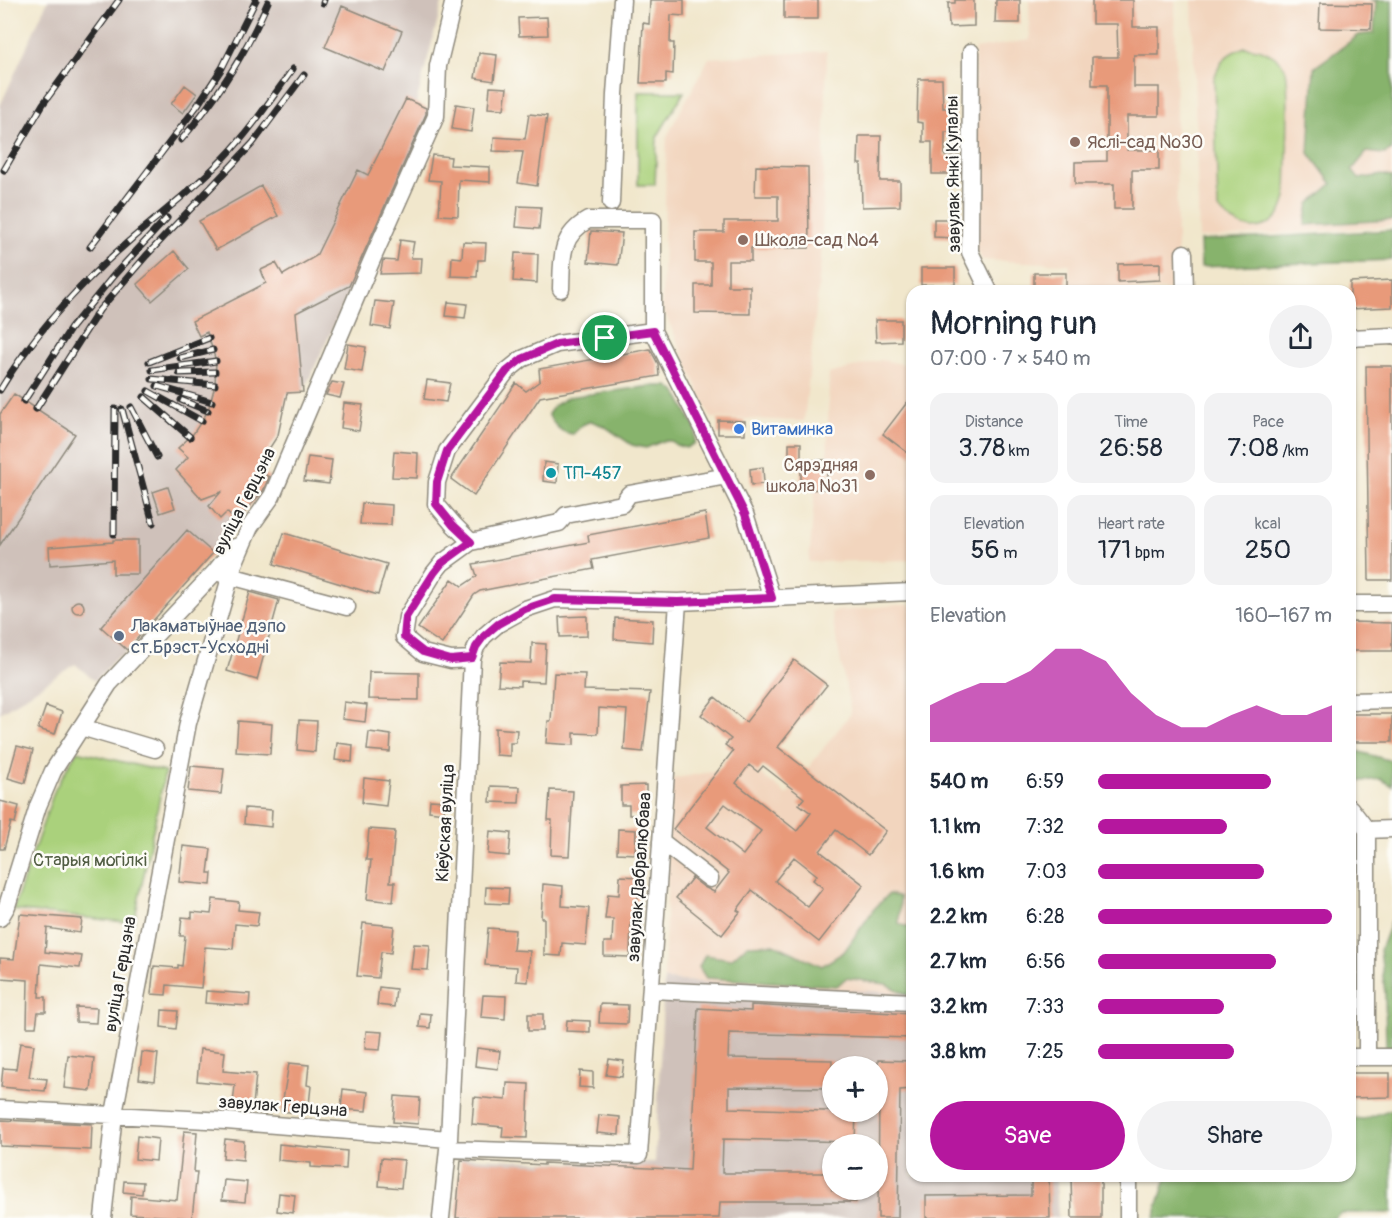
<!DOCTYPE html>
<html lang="en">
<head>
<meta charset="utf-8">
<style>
  :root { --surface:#fff; --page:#f2f2f3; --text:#1f2937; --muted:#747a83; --accent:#b5179e }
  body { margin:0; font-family:Pangolin,sans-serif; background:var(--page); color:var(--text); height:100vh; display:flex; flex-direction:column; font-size:22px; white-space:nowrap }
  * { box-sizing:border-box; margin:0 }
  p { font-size:20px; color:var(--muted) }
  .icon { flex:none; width:33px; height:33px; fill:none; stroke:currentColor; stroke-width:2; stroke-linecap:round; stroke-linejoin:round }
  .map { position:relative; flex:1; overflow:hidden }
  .sheet { position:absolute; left:906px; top:285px; width:450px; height:897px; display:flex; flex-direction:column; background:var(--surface); border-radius:18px; box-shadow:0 2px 4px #0004 }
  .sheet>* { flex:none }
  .controls { position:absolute; left:822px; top:1056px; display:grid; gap:12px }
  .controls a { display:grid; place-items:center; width:66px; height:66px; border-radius:50%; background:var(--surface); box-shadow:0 2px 4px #0004; font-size:30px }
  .pin { position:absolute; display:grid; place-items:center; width:51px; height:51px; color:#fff; margin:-26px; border:3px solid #fff; border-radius:50%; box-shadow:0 2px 6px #0007 }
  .round { display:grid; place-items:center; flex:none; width:63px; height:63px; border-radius:32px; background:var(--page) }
  .headline { display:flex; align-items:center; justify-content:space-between; height:102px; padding:0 24px }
  h1 { font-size:33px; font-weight:600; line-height:45px }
  .metrics { display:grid; grid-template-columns:repeat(3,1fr); gap:9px; height:102px; padding:6px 24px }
  .metrics div { display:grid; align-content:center; border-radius:15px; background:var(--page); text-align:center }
  .metrics b { font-size:26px; font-weight:600 }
  .metrics small { font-size:16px; font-weight:400 }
  .metrics p { font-size:16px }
  .chart { height:168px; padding:12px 24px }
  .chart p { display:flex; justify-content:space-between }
  .chart svg { width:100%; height:108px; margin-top:6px; fill:var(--accent); opacity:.7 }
  .cta { display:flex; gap:12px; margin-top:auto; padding:12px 24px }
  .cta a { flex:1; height:69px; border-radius:36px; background:var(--accent); color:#fff; font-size:24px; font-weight:600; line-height:69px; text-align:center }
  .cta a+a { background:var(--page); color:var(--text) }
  ul { padding:0 24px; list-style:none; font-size:20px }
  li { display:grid; grid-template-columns:96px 72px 1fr; align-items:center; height:45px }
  li i { height:15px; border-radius:8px; background:var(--accent) }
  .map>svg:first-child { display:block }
</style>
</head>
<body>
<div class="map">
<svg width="1392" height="1218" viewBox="0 0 1392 1218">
  <rect width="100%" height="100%" fill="#fdfcf7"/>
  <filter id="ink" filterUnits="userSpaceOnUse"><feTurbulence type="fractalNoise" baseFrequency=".0167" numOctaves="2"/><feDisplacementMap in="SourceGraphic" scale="12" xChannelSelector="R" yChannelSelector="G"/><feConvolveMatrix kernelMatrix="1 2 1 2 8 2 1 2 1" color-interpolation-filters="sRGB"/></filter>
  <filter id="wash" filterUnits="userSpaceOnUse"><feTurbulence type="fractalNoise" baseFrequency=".008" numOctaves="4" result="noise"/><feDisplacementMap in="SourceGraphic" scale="24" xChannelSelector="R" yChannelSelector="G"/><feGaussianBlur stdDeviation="1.35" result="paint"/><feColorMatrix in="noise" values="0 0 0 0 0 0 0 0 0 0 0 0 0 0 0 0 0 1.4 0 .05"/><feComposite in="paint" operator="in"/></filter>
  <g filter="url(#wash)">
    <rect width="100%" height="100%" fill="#f1e7cc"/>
    <path fill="#f2d5be" d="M1029,0H1175L1177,253L1169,290L1068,289L1070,264L982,260L971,236L975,49L1030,40Z
      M1192,0H1392V226L1199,238Z
      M827,51L821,262L804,421L711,418L662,306L667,136L709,58Z
      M881,360L912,366V560L809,562L815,490L827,489L829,374Z
      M897,605H912V927H905L904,994L664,980L671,779L749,765L787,795L851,713L831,612Z"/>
    <path fill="#cfc1ba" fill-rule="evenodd" d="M48,0H443L416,103L433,112L303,392L287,394L278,435L257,469L274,480L236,522L213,553L127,650L120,658L117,657L95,681L75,664L0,713V106Z
      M905,927L912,928V1176H1056L1058,1218H456L461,1157L567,1163L655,1162L664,980L904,993ZM832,1066H878V1112H832ZM832,1144H878V1190H832Z"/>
    <path fill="#aad17c" stroke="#6a7e54" stroke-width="1.5" d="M1245,47C1261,49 1275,53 1285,68C1291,78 1286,179 1286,198C1284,204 1282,212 1278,216C1258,238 1235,226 1218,209L1214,79C1221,59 1226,54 1245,47Z
      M638,92H684L657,137L655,185H638Z
      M77,751L165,772L134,923L13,910L55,789Z"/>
    <path fill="#87b36c" stroke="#596f4c" stroke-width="1.5" d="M1370,0H1392V150L1384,154L1367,152L1352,170L1359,179L1382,175L1392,177V220L1305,225L1309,204L1332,184L1309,153L1314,68L1359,35L1374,33L1376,1Z
      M1392,230V260L1201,267L1200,241Z
      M652,386H668L677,393L696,430L695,443L686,448L676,445L671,441H663L646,448L632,445L604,426L591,421L582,425L573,434C560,433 554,425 548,414L554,406L568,397Z
      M1353,750L1392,761V786L1381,779L1361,781L1350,775V751Z
      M889,894L900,897L899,924L912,928V997L886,984L846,978L837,986L706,978L699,967L705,955L731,959L747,945L774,944L822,966L844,952L874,909Z
      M1392,918V1047H1386L1385,993L1380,950Z
      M1392,1109V1213H1340L1334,1218H1155L1157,1207L1167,1176H1350V1118L1364,1119Z"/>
    <g id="blocks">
      <path fill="#e89a7a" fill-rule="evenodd" d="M650,0H684V16L671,15L670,43H674L673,74L666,73V83H640L643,23L649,24Z
        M784,0H818V19H784Z
        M955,0H974V26L949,27L948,3H955Z
        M996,0H1020V23H995Z
        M1092,0H1133V27H1159V55H1134V87H1159V116H1127V150H1159V170H1132V209H1114V184H1075V162L1107,161V85H1092V57H1118L1117,24H1092Z
        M1320,3L1372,4L1371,29L1319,28Z
        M342,6L402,31L385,72L325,47Z
        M547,17L548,35L519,36L518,18Z
        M479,53L497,55L494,81L475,78Z
        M918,79H942L943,108H955L954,132H945V156H960V174H932V142H923V123L917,122Z
        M185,85L197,94L183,113L171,104Z
        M490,87L507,88L504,109L488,108Z
        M406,99L426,108V114L349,286L296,313L303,392L287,393L278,435L256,469L269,477L263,491L236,522L227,512L220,519L209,506L221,492L202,499L176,470L188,457L178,448L193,434L208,411L215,385L216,361L207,332L199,336L192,321L266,283L261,270L276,263L283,275L316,256L358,170L368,175Z
        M456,104L474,107L471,132L452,129Z
        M529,114L547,116L537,186L518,183L523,152L493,151L494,137L525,139Z
        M859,136H881L880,181H900V206L862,207L861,164H858Z
        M432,155L451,157L450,165L490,167V182L459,180L458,216L439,215L441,181L428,180Z
        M756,166L808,167L809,248H751V261H728V286H750V314L695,313V285H711V262H695V232H724V221H778V196H755Z
        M261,186L278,216L216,250L199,221Z
        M518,206L541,207L539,229L516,227Z
        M934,219H955V238L934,237Z
        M591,231L622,233L618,265L588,262Z
        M400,240L414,242L411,258H422L421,273L380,274L383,260L397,261Z
        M463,242L486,243L485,260H478L477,277L451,276L452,257L462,258Z
        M174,251L189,269L152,301L137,284Z
        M515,253L538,254L537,283L513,281Z
        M1160,263V280L1118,282V264Z
        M921,268H955V285H921Z
        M1034,273H1066V291H1034Z
        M1392,280V307L1350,309V282Z
        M375,301L394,303L390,329L371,326Z
        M448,302L467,304L465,318L446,316Z
        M875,320H901V341L876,342Z
        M348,344L366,347L362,372L344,369Z
        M650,349L658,364L659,376L540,397L474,496L451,479L516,383L526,391L540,381L539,369Z
        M1366,366H1392V580H1369Z
        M427,380L450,383L446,402L424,399Z
        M332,382L344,384L340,398L326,395Z
        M14,394L75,434L0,545V414Z
        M912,396V456L883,434Z
        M344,403L363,405L359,431L341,428Z
        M718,420L745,421V434H718Z
        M789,443H801V460L789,461Z
        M394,451L418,453L417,478L392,477Z
        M308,457L332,460L329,484L304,481Z
        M801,460H827V489L801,490Z
        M544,462L558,464L557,483L543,481Z
        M763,467L764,484L751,485L750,469Z
        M168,487L175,508L160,513L153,492Z
        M362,503L392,505L391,525L360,524Z
        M705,513L709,538L592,560L594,569L480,591L474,595L442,644L418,628L452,579L462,586L477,576L473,564L589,542L588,535Z
        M187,530L213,553L127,650L101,627Z
        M284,533L387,564L378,595L274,564Z
        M113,540H138V574H113V560L50,565L49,547L113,542Z
        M250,592L279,600L257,680L227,671Z
        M72 607a6 6 0 1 1 12 0a6 6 0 1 1-12 0Z
        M587,616V636L560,637L559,617Z
        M615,618L653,620L652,642L614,639Z
        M1350,622L1392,623V651H1350Z
        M532,643L546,644L544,682L520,681V686L498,685L500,662L531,663Z
        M794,660L827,685L778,747L886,831L868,855L836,830L820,851L864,885L819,942L752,890L737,910L740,912L722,935L676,898L692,878L704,887L714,892L729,873L673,829L733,751L725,745L731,739L701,715L715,697L746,722ZM749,765L758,772L763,766L804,798L799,804L811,813L797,831L736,783ZM725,804L761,831L743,855L707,827ZM794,857L817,875L813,880L823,888L808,907L775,881Z
        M369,672L419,673V700L368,699Z
        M554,673L585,674L584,690L650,692L643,752L624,750L627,710L599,708L598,734L574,733V745L546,743L548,721H551Z
        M344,702L367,705L365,722L342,719Z
        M46,706L62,712L55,734L38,729Z
        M1350,714H1392V742H1350Z
        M299,720L317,721L315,752L297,750Z
        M238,721L272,724L270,754L236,752Z
        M495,728L517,730L516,743H510V756L496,755Z
        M369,732L391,735L390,752L367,750Z
        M337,743L353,745L352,762L335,760Z
        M17,746L33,750L25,783L8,778Z
        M191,766L224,769L221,794L188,791Z
        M364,778L389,781L386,806L362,803Z
        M646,785V815H629V805H621V786Z
        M491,786L520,787L519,803L490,802Z
        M550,790L573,791L569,856L551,855L552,820H548Z
        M430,800L445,801L444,813L429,811Z
        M0,801L19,806L15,823L11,822L4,849H0Z
        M245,808L272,810L271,827L244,824Z
        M369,829L395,831L390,882H395L393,902L367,899L371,860H366Z
        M618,829L636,830L635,854L617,853Z
        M490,831L511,833L509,856L488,854Z
        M183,846L211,849L208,873H212L211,885L179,882Z
        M620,876L640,877L635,922L631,921L630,957L604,956V942H612L613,919H605L608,894L619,895Z
        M543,884L563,886L562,906L589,908L586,945L562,943L561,956L544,955V918H541Z
        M486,887L509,888L508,904L485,903Z
        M213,899L239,902L238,910L259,912L257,926L235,924L233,949L205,947L201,988L167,985L166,995L151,994L154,966L178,968V965L182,966L185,936H180L182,917L192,918V912L211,914Z
        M20,914L82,919L80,933L47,928L45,952L82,956L80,968L41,964L39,997H46V1012H38L36,1027H27L28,980L0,978V958L14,959Z
        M363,923L394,926L391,953L381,952L378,978L357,976Z
        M488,928L515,930L513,950L530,951L528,982L516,981L517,967L485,965Z
        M414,944L430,945L428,970L411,969Z
        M379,987L396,989L394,1007L377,1005Z
        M206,991L250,994L249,1006L205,1003Z
        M483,995L506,996L505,1019L481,1017Z
        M600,1004L628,1005L627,1024L599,1023Z
        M751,1005L912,1014V1038L729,1033L728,1058L832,1060V1088L729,1087V1108L856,1112L855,1142L723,1139L722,1173H832V1190H856V1202H720L719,1218H456L461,1160L544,1165V1163L690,1170L698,1008L751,1011Z
        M76,1007L97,1008L96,1023L76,1022Z
        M162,1010L178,1011L176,1029L161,1027Z
        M420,1013L431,1014L430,1028L419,1027Z
        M528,1014H543V1031H528Z
        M567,1020L590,1021V1032L566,1031Z
        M366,1031L382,1032L380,1050L365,1049Z
        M20,1043L34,1045L29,1077L47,1079L45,1091L1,1087L3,1068L16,1069Z
        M477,1048L500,1051L498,1069L475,1066Z
        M200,1049L225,1052L223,1071L256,1074L253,1106L233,1104L235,1085L197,1081Z
        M142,1052L158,1054L155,1081L139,1079Z
        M68,1055L94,1058L91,1091L64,1088Z
        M609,1059L624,1061L622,1077L606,1075Z
        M878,1060L912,1061V1089L900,1090L898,1218H878L879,1089H878Z
        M289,1063L309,1065L307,1085L311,1086L308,1114L281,1111Z
        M580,1071L593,1072V1088L579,1087Z
        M1350,1073H1390V1097L1350,1098Z
        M507,1083L529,1084L527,1138L502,1137L503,1127L472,1124L474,1097L506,1100Z
        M343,1089L368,1092L366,1111L341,1109Z
        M395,1096L420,1098L418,1124L393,1122Z
        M599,1115L620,1117L619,1135L597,1133Z
        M0,1120L92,1124L91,1150L0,1146Z
        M184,1131L197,1132L194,1172H197L192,1218L130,1214L131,1196L177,1200Z
        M137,1136L158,1139L156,1161L135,1159Z
        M225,1139L244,1141L243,1160L223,1158Z
        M279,1144L347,1151L346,1169L311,1167V1163L278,1160Z
        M381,1158L404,1160L401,1188L379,1186Z
        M1031,1176H1049L1050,1218H926V1196L1031,1195Z
        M1071,1176H1101V1218H1072Z
        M224,1180L247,1182L245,1202L222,1200Z
        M124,1181L143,1182L142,1194L123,1192Z
        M279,1193L295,1195L293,1213L277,1211Z"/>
    </g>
  </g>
  <g filter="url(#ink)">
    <use href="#blocks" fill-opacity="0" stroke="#8e897c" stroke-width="1.5"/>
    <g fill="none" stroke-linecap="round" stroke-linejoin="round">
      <defs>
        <path id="minor" d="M971,52L970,252L989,291
          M611,203L615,94L622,0
          M1184,253L1185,291
          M561,289C562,260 559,236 588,220H653V331L745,514L772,598
          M653,331L557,344L522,359L507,371L447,451L437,482L436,504L453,524L471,542L559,523L566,515L622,504L629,494L727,476
          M1350,338L1392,336
          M471,542L442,563L434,573L407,617L404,637L423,653L451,660L472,659
          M219,573L347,607
          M1350,604H1392
          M1350,701L1392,700
          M81,727L155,749
          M1350,808L1367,830L1392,829
          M1367,830V1057
          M661,841L710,879
          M0,918L7,906L38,806L53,771L109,684L215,572L235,547
          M651,990L912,1002
          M1350,1057H1392
          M0,1109L226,1121L449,1139
          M449,1149L639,1155L678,602
          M103,1218L114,1114L188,723L234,564L250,527L272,496L371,262L436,116L438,66L454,0
          M441,1218L449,1139L472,659L476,647L484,636L498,624L525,609L555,599L678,602L912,592
          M1128,1218V1176"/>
      </defs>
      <use href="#minor" stroke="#8e897c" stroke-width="19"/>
      <use href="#minor" stroke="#fff" stroke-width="16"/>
      <defs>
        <path id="rail" d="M323,3L324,0
          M181,140C217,98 246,53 268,2
          M4,170L43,104L119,0
          M90,247L197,106L222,68L256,0
          M95,315L146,256L253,143L304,75
          M180,358L213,350
          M149,362L209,338
          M152,370L216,361
          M179,373L215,372
          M152,379L215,385
          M157,386L212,402
          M0,390C33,335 80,284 128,242C160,214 194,189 224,158C250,131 271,99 293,69
          M148,391L202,421
          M144,397L190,437
          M181,400L208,411
          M24,401L71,328L114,275L167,218
          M131,407L157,457
          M36,409L100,309
          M122,409L153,523
          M114,534L115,409"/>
      </defs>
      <use href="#rail" stroke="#2b2b2b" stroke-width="7"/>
      <use href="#rail" stroke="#fdfcf7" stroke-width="4.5" stroke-dasharray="14" stroke-linecap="butt"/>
    </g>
  </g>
  <g fill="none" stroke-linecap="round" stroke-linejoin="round" filter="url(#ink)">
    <defs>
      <path id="route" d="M653,331L745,514L772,598L678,602L555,599L525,609L498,624L484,636L476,647L472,658L451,660L423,652L404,637L406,617L434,573L442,563L471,542L453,525L436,504L437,482L447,451L507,371L522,359L557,344Z"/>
    </defs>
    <use href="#route" stroke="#fff" stroke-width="12"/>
    <use href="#route" stroke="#b5179e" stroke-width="8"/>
  </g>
  <g fill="#8d6e63" stroke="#fdfcf7" stroke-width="2">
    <circle cx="1075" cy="142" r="6"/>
    <circle cx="743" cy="240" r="6"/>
    <circle cx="870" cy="475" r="6"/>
  </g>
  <circle fill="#3f7fe0" stroke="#fdfcf7" stroke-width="2" cx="739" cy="429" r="6"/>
  <circle fill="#0f9aa8" stroke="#fdfcf7" stroke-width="2" cx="551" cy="473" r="6"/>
  <circle fill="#5c6f8a" stroke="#fdfcf7" stroke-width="2" cx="119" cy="636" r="6"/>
  <g text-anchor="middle" stroke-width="5" stroke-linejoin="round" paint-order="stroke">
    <g font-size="18" fill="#785e54" stroke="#fdfcf7" text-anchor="start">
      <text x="1087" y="148">Яслі-сад №30</text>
      <text x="755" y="246">Школа-сад №4</text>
      <text x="858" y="471" text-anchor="end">Сярэдняя<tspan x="858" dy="21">школа №31</tspan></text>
    </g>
    <g font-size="18" fill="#2b2b2b" stroke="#fdfcf7">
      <text transform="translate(953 174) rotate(-91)" y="6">завулак Янкі Купалы</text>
      <text transform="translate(244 501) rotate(-63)" y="6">вуліца Герцэна</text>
      <text transform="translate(445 823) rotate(-87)" y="6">Кіеўская вуліца</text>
      <text transform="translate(639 877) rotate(-86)" y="6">завулак Дабралюбава</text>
      <text transform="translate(120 974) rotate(-80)" y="6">вуліца Герцэна</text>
      <text transform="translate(283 1106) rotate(4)" y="6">завулак Герцэна</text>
    </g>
    <g font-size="18" fill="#366cbe" stroke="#fdfcf7" text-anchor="start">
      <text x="751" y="435">Витаминка</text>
    </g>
    <g font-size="18" fill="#0d838f" stroke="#fdfcf7" text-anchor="start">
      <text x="563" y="479">ТП-457</text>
    </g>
    <g font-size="18" fill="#4e5e75" stroke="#fdfcf7" text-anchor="start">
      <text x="131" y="632">Лакаматыўнае дэпо<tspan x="131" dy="21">ст.Брэст-Усходні</tspan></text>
    </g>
    <g font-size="18" fill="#515d43" stroke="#fdfcf7">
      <text x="90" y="866">Старыя могілкі</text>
    </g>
  </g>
</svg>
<div class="controls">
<a>+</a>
<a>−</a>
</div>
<div class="pin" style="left:605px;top:338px;background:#1e9e55"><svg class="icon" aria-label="arrive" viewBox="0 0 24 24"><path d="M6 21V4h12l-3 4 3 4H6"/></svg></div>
<section class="sheet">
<div class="headline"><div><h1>Morning run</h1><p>07:00 · 7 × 540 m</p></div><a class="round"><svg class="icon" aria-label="share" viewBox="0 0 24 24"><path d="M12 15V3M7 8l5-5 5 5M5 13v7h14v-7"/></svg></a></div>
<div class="metrics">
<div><p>Distance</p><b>3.78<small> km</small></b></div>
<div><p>Time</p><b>26:58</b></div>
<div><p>Pace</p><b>7:08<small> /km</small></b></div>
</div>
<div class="metrics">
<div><p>Elevation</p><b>56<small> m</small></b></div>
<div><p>Heart rate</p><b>171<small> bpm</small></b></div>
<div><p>kcal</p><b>250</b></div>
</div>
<div class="chart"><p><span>Elevation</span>160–167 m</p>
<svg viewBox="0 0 160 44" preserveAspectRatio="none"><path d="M0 44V29L10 24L20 20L30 20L40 15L50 6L60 6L70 11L80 24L90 33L100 38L110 38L120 33L130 29L140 33L150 33L160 29V44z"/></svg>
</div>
<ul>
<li><b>540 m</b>6:59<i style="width:74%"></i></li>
<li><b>1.1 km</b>7:32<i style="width:55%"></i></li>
<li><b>1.6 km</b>7:03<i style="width:71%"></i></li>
<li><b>2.2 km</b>6:28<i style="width:100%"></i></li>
<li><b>2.7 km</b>6:56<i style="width:76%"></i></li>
<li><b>3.2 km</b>7:33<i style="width:54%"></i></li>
<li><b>3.8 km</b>7:25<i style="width:58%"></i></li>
</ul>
<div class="cta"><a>Save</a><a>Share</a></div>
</section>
</div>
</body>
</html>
